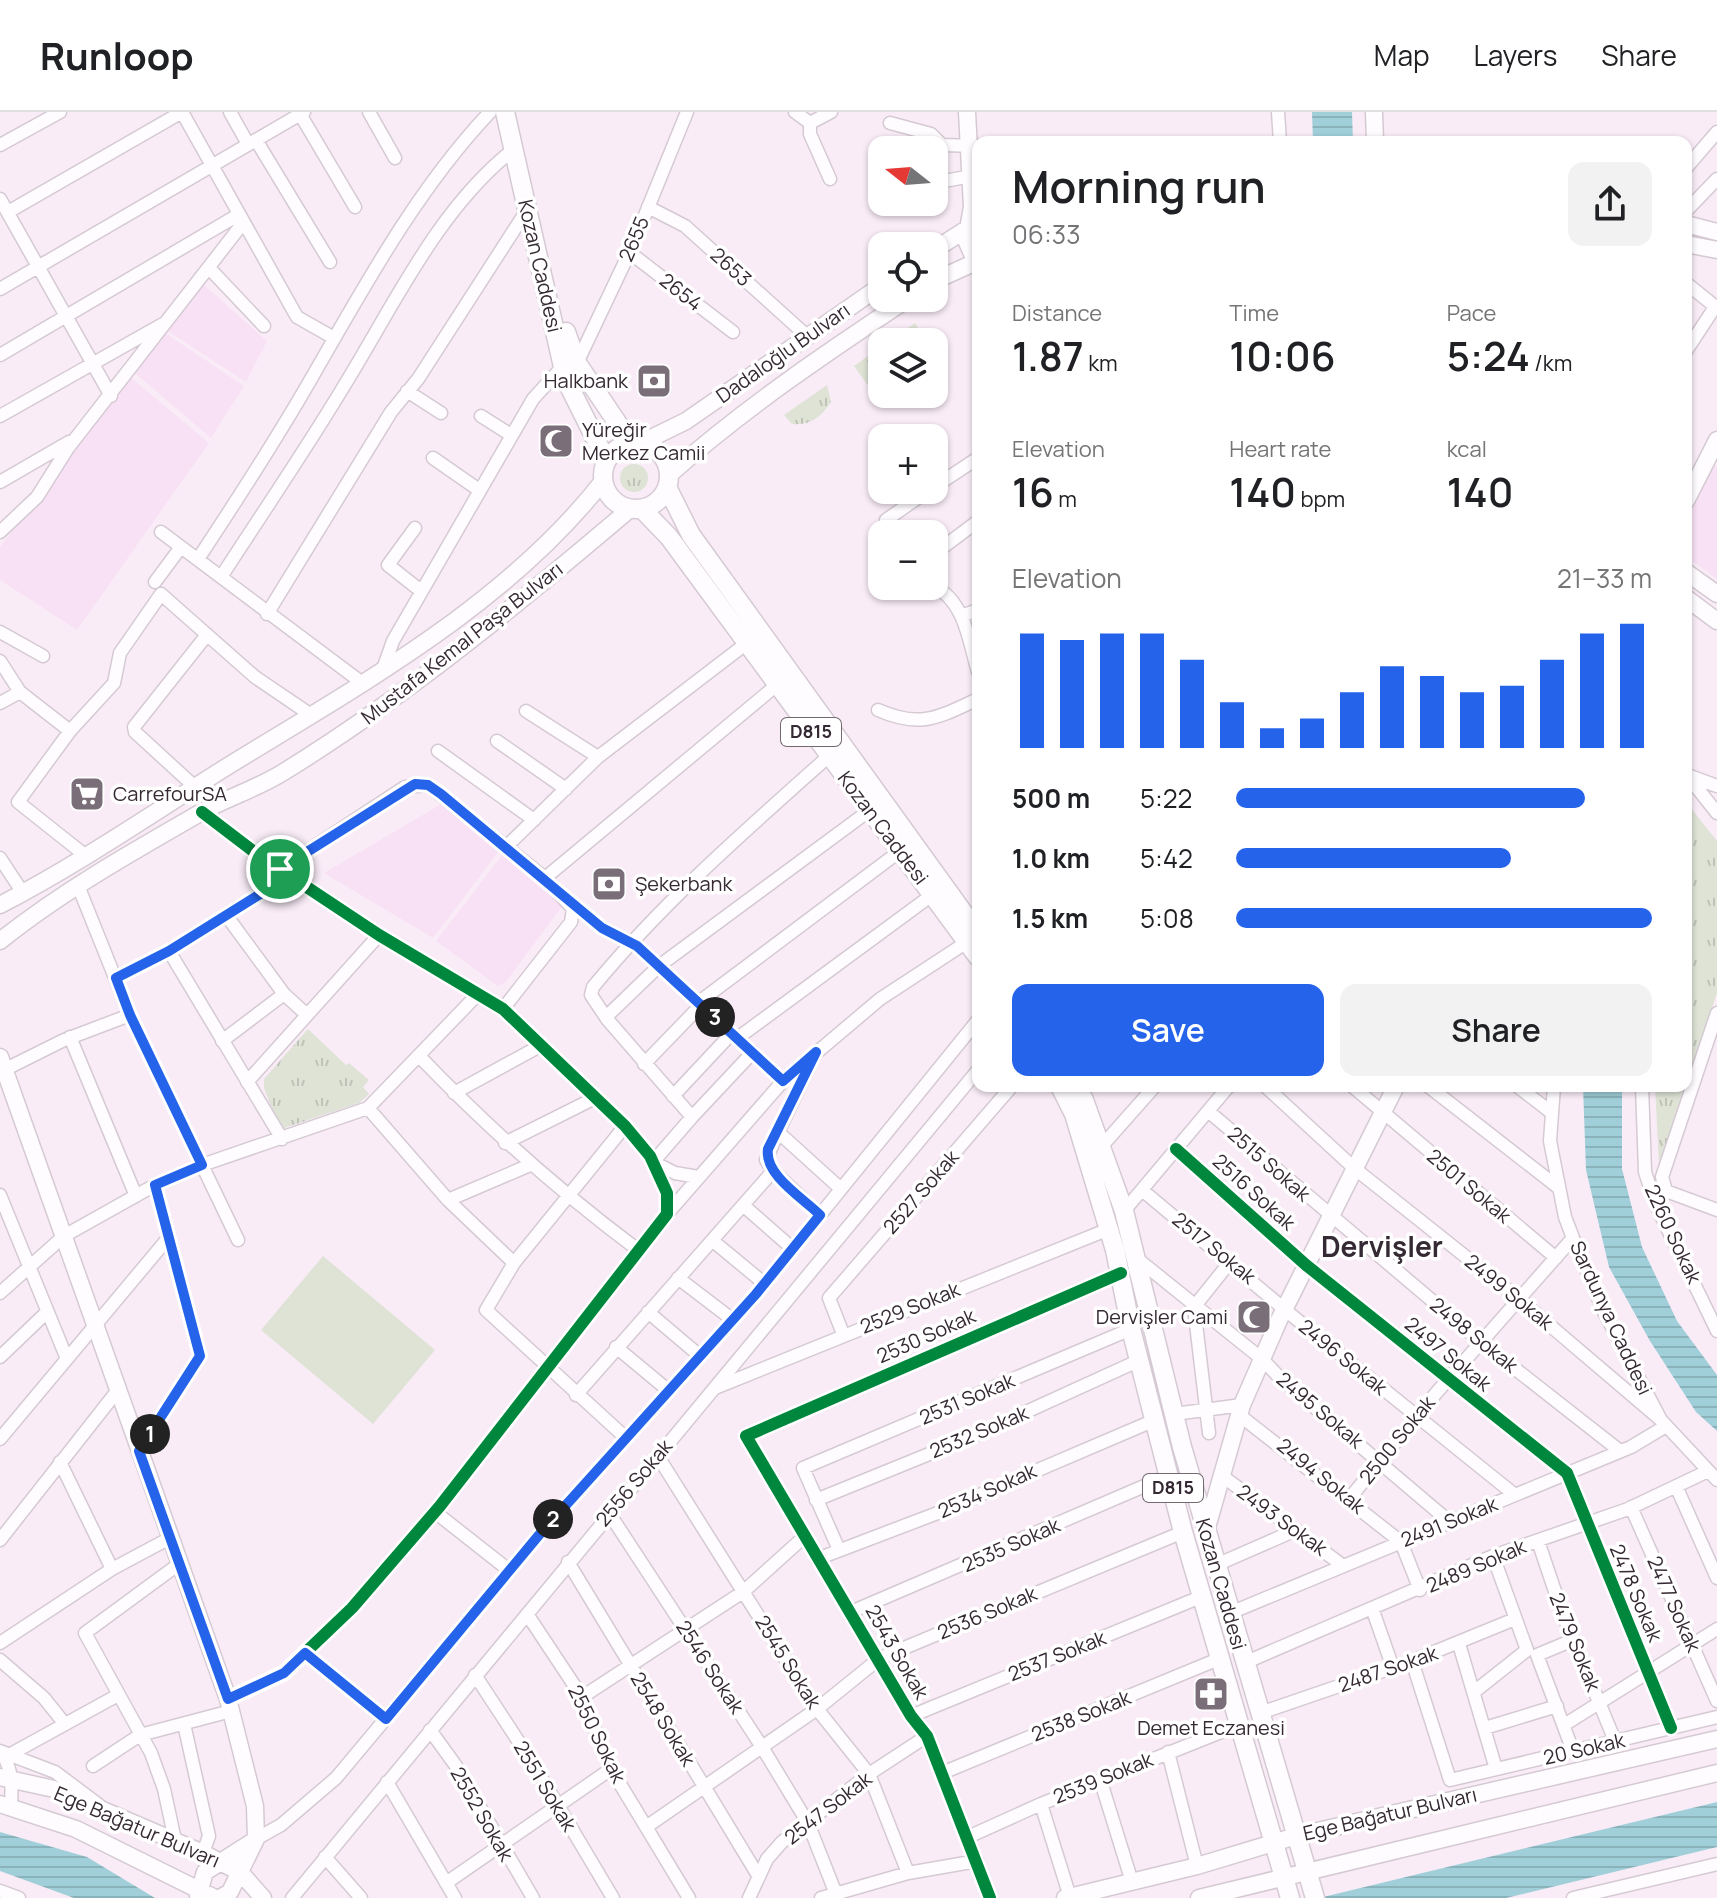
<!DOCTYPE html>
<html lang="en">
<head>
<meta charset="utf-8">
<style>
  :root { --surface:#fff; --page:#f2f2f2; --text:#202124; --muted:#757577; --line:#e0e0e0; --accent:#2563eb }
  body { margin:0; font-family:Manrope,sans-serif; background:var(--page); color:var(--text); height:100vh; display:flex; flex-direction:column; font-size:30px; white-space:nowrap }
  * { box-sizing:border-box; margin:0 }
  p { font-size:26px; color:var(--muted) }
  .icon { flex:none; width:44px; height:44px; fill:none; stroke:currentColor; stroke-width:2; stroke-linecap:round; stroke-linejoin:round }
  .map { position:relative; flex:1; overflow:hidden }
  .drawer { position:absolute; left:972px; top:24px; width:720px; height:956px; display:flex; flex-direction:column; background:var(--surface); border-radius:16px; box-shadow:0 2px 6px #0004 }
  .drawer>* { flex:none }
  .needle { width:52px; rotate:287deg }
  .tools { position:absolute; left:868px; top:24px; display:grid; gap:16px }
  .tools a { display:grid; place-items:center; width:80px; height:80px; border-radius:16px; background:var(--surface); box-shadow:0 2px 6px #0004; font-size:40px }
  .pin { position:absolute; display:grid; place-items:center; width:68px; height:68px; color:#fff; margin:-34px; border:4px solid #fff; border-radius:50%; box-shadow:0 2px 8px #0007 }
  .km { position:absolute; width:40px; height:40px; margin:-20px; border-radius:50%; background:#222; color:#fff; font-size:22px; line-height:40px; text-align:center }
  .round { display:grid; place-items:center; flex:none; width:84px; height:84px; border-radius:16px; background:var(--page) }
  .head { display:flex; align-items:center; justify-content:space-between; height:136px; padding:0 40px }
  h1 { font-size:44px; font-weight:600; line-height:60px }
  .metrics { display:grid; grid-template-columns:repeat(3,1fr); gap:12px; height:136px; padding:8px 40px }
  .metrics div { display:grid; align-content:center }
  .metrics b { font-size:40px; font-weight:600 }
  .metrics small { font-size:22px; font-weight:400 }
  .metrics p { font-size:22px }
  .chart { height:224px; padding:16px 40px }
  .chart p { display:flex; justify-content:space-between }
  .chart svg { width:100%; height:144px; margin-top:8px; stroke:var(--accent); stroke-width:6 }
  .action { display:flex; gap:16px; margin-top:auto; padding:16px 40px }
  .action a { flex:1; height:92px; border-radius:16px; background:var(--accent); color:#fff; font-size:32px; font-weight:600; line-height:92px; text-align:center }
  .action a+a { background:var(--page); color:var(--text) }
  ul { padding:0 40px; list-style:none; font-size:26px }
  li { display:grid; grid-template-columns:128px 96px 1fr; align-items:center; height:60px }
  li i { height:20px; border-radius:10px; background:var(--accent) }
  header { display:flex; align-items:center; gap:48px; box-sizing:border-box; height:112px; padding:0 40px; background:var(--surface); border-bottom:2px solid var(--line) }
  header strong { font-size:38px }
  nav { display:flex; gap:44px; margin-inline-start:auto; font-size:28px }
  .map>svg:first-child { display:block }
</style>
</head>
<body>
<header>
<strong>Runloop</strong>
<nav><a>Map</a><a>Layers</a><a>Share</a></nav>
</header>
<div class="map">
<svg width="1717" height="1786" viewBox="0 0 1717 1786">
  <defs>
    <pattern id="grass-tufts" width="24" height="20" patternUnits="userSpaceOnUse" patternTransform="scale(2)"><rect width="24" height="20" fill="#dee3d5"/><path d="M3 7l-1-3M5 7V3M7 7l1-3M15 17l-1-3M17 17v-4M19 17l1-3" fill="none" stroke="#bfc3b7"/></pattern>
    <pattern id="water-rules" width="6" height="5" patternUnits="userSpaceOnUse" patternTransform="scale(2)"><rect width="6" height="5" fill="#a0cfd9"/><path d="M0 2.5h6" fill="none" stroke="#8ab2bb"/></pattern>
  </defs>
  <rect width="100%" height="100%" fill="#f9ecf7"/>
  <path fill="#f8e0f5" d="M203,172L267,229L246,270L166,218Z
    M164,220L244,274L211,326L135,261Z
    M129,264L209,331L77,518L0,468V435Z
    M1713,353L1717,355V467L1686,444V409Z
    M450,687L502,735L433,826L324,761Z
    M506,738L564,786L563,793L505,871L498,874L436,829Z"/>
  <path fill="url(#grass-tufts)" d="M915,211L926,230H888Z
    M882,234V266L869,275L854,254Z
    M827,273L831,290C821,305 810,314 792,312L784,303Z
    M620 366a14 14 0 1 1 28 0a14 14 0 1 1-28 0Z
    M1686,690L1717,729V881L1686,972Z
    M308,917L346,953L349,951L369,968L363,975L369,982L359,991L284,1016L279,1014L264,976V967Z
    M1655,974H1685L1659,1052Z"/>
  <path fill="#dee3d5" d="M323,1144L435,1238L373,1312L261,1218Z"/>
  <path fill="url(#water-rules)" d="M1312,0H1352L1353,30H1313Z
    M1583,974H1622V1057L1642,1135L1677,1209L1717,1263V1319L1696,1300L1650,1229L1609,1155L1586,1058Z
    M1717,1690V1735L1506,1786H1319Z
    M0,1720L87,1745L155,1786H74L0,1759Z"/>
  <g fill="none" stroke-linecap="round" stroke-linejoin="round">
    <defs>
      <path id="minor" d="M182,0L297,205L334,226
        M230,0L248,32
        M369,0L395,46
        M795,0L810,11
        M1278,0L1280,30
        M300,2L355,95
        M810,11V22L830,67
        M810,11L831,0
        M890,11L931,22L942,33L978,34
        M256,28L330,150
        M0,33L60,0
        M1686,56L1717,20
        M934,71L971,64
        M0,87L111,284
        M648,95L685,114L807,224
        M1686,99L1717,67
        M8,100L182,0
        M629,140L733,220
        M210,157L264,214
        M1686,171L1717,196
        M0,177L304,0
        M1686,239L1715,195
        M0,243L238,103
        M577,251L632,135L687,0
        M407,279L441,301
        M0,304L163,212
        M481,304L511,323
        M433,346L479,378
        M0,370L69,330
        M934,375L978,346
        M415,416L388,453L421,479
        M0,420L37,385L68,336L243,111
        M161,420L361,570
        M895,422L886,408L929,378
        M934,442L978,409
        M198,447C237,388 276,328 311,267C364,175 417,77 490,0
        M221,465C263,400 307,336 347,269C396,189 439,96 514,37
        M155,470L181,435
        M933,474C965,488 969,530 978,560
        M267,502L391,300L418,267L527,98
        M961,504L978,498
        M0,520L43,544
        M0,549L20,580
        M383,557L393,529L533,287L563,254
        M0,591L20,580L70,619
        M878,598C921,617 939,605 978,587
        M526,599L598,645
        M497,629L566,677
        M438,639L534,708
        M1686,662L1717,701
        M1687,663L1717,674
        M195,675L135,620L134,615L206,524
        M202,700L257,742L379,823L503,897L625,1014L650,1044L667,1081V1102L440,1394L352,1496L284,1561L228,1587
        M507,734L598,645L747,531
        M86,744L18,690L70,619L114,571L120,541L161,482L255,565L311,603
        M0,746L23,781
        M280,757L405,675L428,673L545,766L573,797L571,810L503,897
        M545,766L778,572
        M79,776L130,903L238,1128
        M570,791L602,816L637,834L783,969
        M169,839L282,1027
        M116,866L169,839L289,764
        M284,882L307,903
        M699,890L900,739
        M1717,901L1662,1065L1666,1079L1717,1098
        M606,905L659,854L870,698
        M70,925L136,1084
        M739,925L932,783
        M222,929L284,882L226,803
        M753,940L692,1005L607,907L591,883L593,875C663,790 747,717 829,644
        M419,944C487,1015 559,1079 638,1138
        M814,945L778,1020L841,1077
        M644,952L702,892
        M0,960L64,928L130,903
        M247,970L379,823
        M1265,974L1354,1056L1519,1187L1661,1308
        M1352,974L1556,1146
        M1428,974L1559,1076
        M1517,974L1552,1001
        M1554,974L1550,1029L1565,1105L1573,1126L1604,1200L1661,1308L1717,1368
        M1642,974L1645,1060L1656,1093L1717,1219
        M454,981L540,934
        M673,984L732,921
        M368,996L448,1088L514,1151
        M1208,999L1481,1230L1620,1339
        M692,1005L653,1050L675,1061L698,1065
        M625,1014L514,1151L486,1198L626,1326
        M505,1031L595,986
        M1101,1035L1155,974
        M1176,1037L1306,1153L1567,1361L1671,1616
        M773,1059L766,1048L778,1020
        M1142,1078L1295,1206L1515,1383
        M0,1083L67,1247
        M448,1088L530,1053
        M744,1094L793,1137
        M1124,1099L1229,974
        M667,1102L783,969L880,887L967,830
        M713,1129L765,1172
        M1135,1145L1262,1247L1280,1266L1451,1411
        M678,1166L733,1208
        M0,1181L64,1124L155,1073L202,1053L368,996L477,883
        M648,1200L700,1244
        M843,1222L829,1186L1012,974
        M616,1235L669,1279
        M0,1245L46,1201
        M715,1276L1109,1117
        M576,1283L773,1059L820,1103
        M1174,1302L1242,1293
        M1238,1302L1401,1430L1420,1478
        M1209,1321L1194,1195L1230,1150
        M0,1327L169,1125
        M139,1339L200,1244L155,1073
        M657,1343L817,1597L869,1662L908,1761
        M60,1350L112,1457
        M1221,1363L1342,1453
        M1676,1374L1717,1466
        M1349,1387L1437,1280L1573,1126
        M816,1388L971,1325L1140,1248
        M1631,1395L1717,1589
        M435,1400L510,1459
        M609,1401L762,1635L808,1711L836,1782
        M0,1428L118,1278
        M1538,1429L1563,1503L1615,1629
        M839,1438L803,1356L1131,1217
        M817,1447L935,1402L1155,1308
        M568,1450L759,1765
        M1216,1453L1296,1418
        M1372,1496L1393,1556
        M851,1500L1170,1363
        M1230,1501L1631,1335L1666,1314
        M527,1502L582,1585L611,1657L689,1786
        M0,1531L112,1457L170,1426
        M1459,1532L1496,1657
        M305,1541L386,1607
        M0,1548L44,1586L64,1611
        M1412,1549L1450,1668L1717,1605
        M1244,1551L1493,1444L1628,1397L1708,1359
        M475,1563L532,1650L613,1786
        M1474,1580L1527,1538L1493,1444
        M582,1585L743,1480L804,1425
        M1260,1601L1412,1549L1515,1507
        M911,1604L1203,1484
        M184,1612L209,1724L203,1741
        M1564,1613L1717,1517
        M1485,1616L1557,1594
        M430,1618L456,1654L533,1786
        M0,1639L55,1660L99,1693
        M1573,1639L1537,1543L1573,1528
        M1,1640C13,1657 12,1674 11,1693
        M1168,1640L1197,1754
        M9,1643L118,1583
        M93,1654L140,1623L231,1599
        M942,1661L1221,1546
        M387,1670L455,1786
        M1101,1670L1132,1770
        M1041,1692L1070,1785
        M646,1715L817,1597L880,1546L1183,1420
        M968,1725L1041,1692L1241,1612
        M256,1727L281,1713L336,1666L539,1423L756,1182L978,908
        M175,1728L164,1677L151,1641L85,1521L179,1452
        M325,1745L361,1786
        M446,1771L611,1657
        M0,1779L19,1786
        M292,1786L978,958
        M749,1786L767,1747L782,1730L869,1662L927,1624
        M821,1786L908,1761L977,1749
        M990,1786L927,1624L911,1604L746,1324L1121,1161
        M1573,1786L1717,1752"/>
      <path id="major" d="M967,0L972,95L966,128L978,155
        M1374,0L1375,30
        M1686,112L1717,120
        M1686,132L1717,138
        M934,138L973,113
        M934,169L978,149
        M641,331L686,309L882,173
        M669,363C743,297 826,241 909,186
        M1686,389L1717,328
        M1686,460L1717,482
        M1686,486L1717,509
        M0,793C79,752 153,701 228,654C361,572 506,493 603,369
        M0,829C61,780 132,740 200,701C226,686 256,677 282,661C407,584 518,492 630,397
        M0,945L228,1587L255,1694L256,1727L230,1780L220,1786
        M1206,1419L1242,1293L1279,1208L1396,974
        M0,1665L54,1677L203,1741L241,1761L263,1786
        M0,1692L76,1717L215,1786
        M198,1784L205,1760L255,1728
        M1065,1786L1197,1754L1296,1724L1717,1627
        M1199,1786L1717,1661"/>
      <path id="highway" d="M505,0L566,268L606,348
        M566,220L577,251L631,331
        M603 364a33 33 0 1 1 66 0a33 33 0 1 1-66 0Z
        M667,375L691,423L978,821
        M642,397L669,425L978,845
        M1060,974L1074,1002L1115,1138L1131,1217L1183,1420L1290,1786
        M1076,974L1084,988L1124,1099L1182,1335L1315,1786"/>
    </defs>
    <use href="#minor" stroke="#d5cad3" stroke-width="15"/>
    <use href="#major" stroke="#d5cad3" stroke-width="19"/>
    <use href="#highway" stroke="#d5cad3" stroke-width="21"/>
    <use href="#minor" stroke="#fefcfe" stroke-width="12"/>
    <use href="#major" stroke="#fefcfe" stroke-width="16"/>
    <use href="#highway" stroke="#fefcfe" stroke-width="18"/>
    <defs>
      <path id="cycleway" d="M202,700L257,742L379,823L503,897L625,1014L650,1044L667,1081V1102L440,1394L352,1496L284,1561L228,1587
        M1176,1037L1306,1153L1567,1361L1671,1616
        M990,1786L927,1624L911,1604L746,1324L1121,1161"/>
    </defs>
    <use href="#cycleway" stroke="#fff" stroke-width="17"/>
    <use href="#cycleway" stroke="#00873e" stroke-width="12"/>
  </g>
  <g fill="none" stroke-linecap="round" stroke-linejoin="round">
    <defs>
      <path id="route" d="M415,672L428,673L441,682L602,816L637,834L783,969L816,940L768,1037C764,1063 803,1086 820,1103L756,1182L539,1423L386,1607L305,1541L284,1561L228,1587L139,1339L200,1244L155,1073L202,1053L130,903L116,866L169,839L289,764L280,757Z"/>
    </defs>
    <use href="#route" stroke="#fff" stroke-width="16"/>
    <use href="#route" stroke="#2563eb" stroke-width="10"/>
  </g>
  <defs>
    <symbol id="bank-square" viewBox="-11 -11 22 22"><rect x="-9" y="-9" width="18" height="18" rx="4" fill="#7a6e78" stroke="#fff"/><path d="M-6-4H6V4H-6ZM0-2.3a2.3 2.3 0 1 0 0 4.6a2.3 2.3 0 1 0 0-4.6Z" fill="#fff"/></symbol>
    <symbol id="mosque-square" viewBox="-11 -11 22 22"><rect x="-9" y="-9" width="18" height="18" rx="4" fill="#7a6e78" stroke="#fff"/><path d="M3.5-4.9A6 6 0 1 0 3.5 4.9A5 5 0 1 1 3.5-4.9Z" fill="#fff"/></symbol>
    <symbol id="supermarket-square" viewBox="-11 -11 22 22"><rect x="-9" y="-9" width="18" height="18" rx="4" fill="#7a6e78" stroke="#fff"/><path d="M-6-5.5h2.5l.6 2H6L4.5 2H-2.5L-4.4-4H-6ZM-1.5 3.2a1.3 1.3 0 1 0 .1 0ZM3 3.2a1.3 1.3 0 1 0 .1 0Z" fill="#fff"/></symbol>
    <symbol id="pharmacy-square" viewBox="-11 -11 22 22"><rect x="-9" y="-9" width="18" height="18" rx="4" fill="#7a6e78" stroke="#fff"/><path d="M-2-6h4v4h4v4h-4v4h-4v-4h-4v-4h4Z" fill="#fff"/></symbol>
  </defs>
  <g fill-rule="evenodd">
    <use href="#bank-square" x="634" y="249" width="40" height="40"/>
    <use href="#mosque-square" x="536" y="309" width="40" height="40"/>
    <use href="#supermarket-square" x="67" y="662" width="40" height="40"/>
    <use href="#bank-square" x="589" y="752" width="40" height="40"/>
    <use href="#mosque-square" x="1234" y="1185" width="40" height="40"/>
    <use href="#pharmacy-square" x="1191" y="1562" width="40" height="40"/>
  </g>
  <g text-anchor="middle" stroke-width="7" stroke-linejoin="round" paint-order="stroke">
    <g fill="#fff" stroke="#726a70" stroke-width="2">
      <rect x="781" y="606" width="60" height="28" rx="6"/>
      <rect x="1143" y="1362" width="60" height="28" rx="6"/>
    </g>
    <g font-size="18" font-weight="bold" fill="#352a33">
      <text x="811" y="626">D815</text>
      <text x="1173" y="1382">D815</text>
    </g>
    <g font-size="20" fill="#352a33" stroke="#fff">
      <text transform="translate(634 127) rotate(-67)" y="7">2655</text>
      <text transform="translate(540 154) rotate(77)" y="7">Kozan Caddesi</text>
      <text transform="translate(731 155) rotate(42)" y="7">2653</text>
      <text transform="translate(681 180) rotate(38)" y="7">2654</text>
      <text transform="translate(783 241) rotate(-35)" y="7">Dadaloğlu Bulvarı</text>
      <text transform="translate(462 531) rotate(-38)" y="7">Mustafa Kemal Paşa Bulvarı</text>
      <text transform="translate(883 716) rotate(53)" y="7">Kozan Caddesi</text>
      <text transform="translate(1269 1052) rotate(41)" y="7">2515 Sokak</text>
      <text transform="translate(1469 1074) rotate(40)" y="7">2501 Sokak</text>
      <text transform="translate(921 1080) rotate(-49)" y="7">2527 Sokak</text>
      <text transform="translate(1254 1080) rotate(42)" y="7">2516 Sokak</text>
      <text transform="translate(1673 1122) rotate(65)" y="7">2260 Sokak</text>
      <text transform="translate(1214 1136) rotate(39)" y="7">2517 Sokak</text>
      <text transform="translate(1509 1180) rotate(39)" y="7">2499 Sokak</text>
      <text transform="translate(910 1196) rotate(-22)" y="7">2529 Sokak</text>
      <text transform="translate(1611 1206) rotate(65)" y="7">Sardunya Caddesi</text>
      <text transform="translate(1474 1223) rotate(39)" y="7">2498 Sokak</text>
      <text transform="translate(926 1224) rotate(-24)" y="7">2530 Sokak</text>
      <text transform="translate(1448 1242) rotate(39)" y="7">2497 Sokak</text>
      <text transform="translate(1343 1245) rotate(39)" y="7">2496 Sokak</text>
      <text transform="translate(967 1287) rotate(-23)" y="7">2531 Sokak</text>
      <text transform="translate(1320 1298) rotate(40)" y="7">2495 Sokak</text>
      <text transform="translate(979 1320) rotate(-23)" y="7">2532 Sokak</text>
      <text transform="translate(1397 1328) rotate(-51)" y="7">2500 Sokak</text>
      <text transform="translate(1321 1364) rotate(39)" y="7">2494 Sokak</text>
      <text transform="translate(634 1371) rotate(-50)" y="7">2556 Sokak</text>
      <text transform="translate(987 1379) rotate(-24)" y="7">2534 Sokak</text>
      <text transform="translate(1282 1408) rotate(36)" y="7">2493 Sokak</text>
      <text transform="translate(1449 1410) rotate(-22)" y="7">2491 Sokak</text>
      <text transform="translate(1011 1433) rotate(-24)" y="7">2535 Sokak</text>
      <text transform="translate(1476 1454) rotate(-23)" y="7">2489 Sokak</text>
      <text transform="translate(1221 1472) rotate(74)" y="7">Kozan Caddesi</text>
      <text transform="translate(1636 1481) rotate(67)" y="7">2478 Sokak</text>
      <text transform="translate(1674 1492) rotate(66)" y="7">2477 Sokak</text>
      <text transform="translate(987 1501) rotate(-23)" y="7">2536 Sokak</text>
      <text transform="translate(1575 1530) rotate(68)" y="7">2479 Sokak</text>
      <text transform="translate(897 1540) rotate(60)" y="7">2543 Sokak</text>
      <text transform="translate(1057 1544) rotate(-22)" y="7">2537 Sokak</text>
      <text transform="translate(788 1550) rotate(58)" y="7">2545 Sokak</text>
      <text transform="translate(710 1555) rotate(57)" y="7">2546 Sokak</text>
      <text transform="translate(1388 1557) rotate(-19)" y="7">2487 Sokak</text>
      <text transform="translate(1081 1604) rotate(-22)" y="7">2538 Sokak</text>
      <text transform="translate(663 1607) rotate(59)" y="7">2548 Sokak</text>
      <text transform="translate(597 1622) rotate(64)" y="7">2550 Sokak</text>
      <text transform="translate(1584 1637) rotate(-13)" y="7">20 Sokak</text>
      <text transform="translate(1103 1666) rotate(-22)" y="7">2539 Sokak</text>
      <text transform="translate(545 1674) rotate(59)" y="7">2551 Sokak</text>
      <text transform="translate(828 1696) rotate(-38)" y="7">2547 Sokak</text>
      <text transform="translate(482 1702) rotate(60)" y="7">2552 Sokak</text>
      <text transform="translate(1390 1702) rotate(-13)" y="7">Ege Bağatur Bulvarı</text>
      <text transform="translate(137 1715) rotate(23)" y="7">Ege Bağatur Bulvarı</text>
    </g>
    <g font-size="20" fill="#352a33" stroke="#fff" text-anchor="start">
      <text x="628" y="276" text-anchor="end">Halkbank</text>
      <text x="582" y="325">Yüreğir<tspan x="582" dy="23">Merkez Camii</tspan></text>
      <text x="113" y="689">CarrefourSA</text>
      <text x="635" y="779">Şekerbank</text>
      <text x="1228" y="1212" text-anchor="end">Dervişler Cami</text>
      <text x="1211" y="1623" text-anchor="middle">Demet Eczanesi</text>
    </g>
    <g font-size="28" font-weight="bold" fill="#352a33" stroke="#fff">
      <text x="1382" y="1145">Dervişler</text>
    </g>
  </g>
</svg>
<div class="tools">
<a><svg class="needle" viewBox="-14 -14 28 28"><path d="M0-13l5 13h-10z" fill="#e53935"/><path d="M0 13l5-13h-10z" fill="#757577"/></svg></a>
<a><svg class="icon" aria-label="locate" viewBox="0 0 24 24"><circle cx="12" cy="12" r="6"/><path d="M12 2v4M12 18v4M2 12h4M18 12h4"/></svg></a>
<a><svg class="icon" aria-label="layers" viewBox="0 0 24 24"><path d="M12 4l9 5-9 5-9-5zM3 14l9 5 9-5"/></svg></a>
<a>+</a>
<a>−</a>
</div>
<div class="pin" style="left:280px;top:757px;background:#1e9e55"><svg class="icon" aria-label="arrive" viewBox="0 0 24 24"><path d="M6 21V4h12l-3 4 3 4H6"/></svg></div>
<b class="km" style="left:150px;top:1322px">1</b>
<b class="km" style="left:553px;top:1407px">2</b>
<b class="km" style="left:715px;top:905px">3</b>
<section class="drawer">
<div class="head"><div><h1>Morning run</h1><p>06:33</p></div><a class="round"><svg class="icon" aria-label="share" viewBox="0 0 24 24"><path d="M12 15V3M7 8l5-5 5 5M5 13v7h14v-7"/></svg></a></div>
<div class="metrics">
<div><p>Distance</p><b>1.87<small> km</small></b></div>
<div><p>Time</p><b>10:06</b></div>
<div><p>Pace</p><b>5:24<small> /km</small></b></div>
</div>
<div class="metrics">
<div><p>Elevation</p><b>16<small> m</small></b></div>
<div><p>Heart rate</p><b>140<small> bpm</small></b></div>
<div><p>kcal</p><b>140</b></div>
</div>
<div class="chart"><p><span>Elevation</span>21–33 m</p>
<svg viewBox="0 0 160 44" preserveAspectRatio="none"><path d="M5 44V9M15 44V11M25 44V9M35 44V9M45 44V17M55 44V30M65 44V38M75 44V35M85 44V27M95 44V19M105 44V22M115 44V27M125 44V25M135 44V17M145 44V9M155 44V6"/></svg>
</div>
<ul>
<li><b>500 m</b>5:22<i style="width:84%"></i></li>
<li><b>1.0 km</b>5:42<i style="width:66%"></i></li>
<li><b>1.5 km</b>5:08<i style="width:100%"></i></li>
</ul>
<div class="action"><a>Save</a><a>Share</a></div>
</section>
</div>
</body>
</html>
